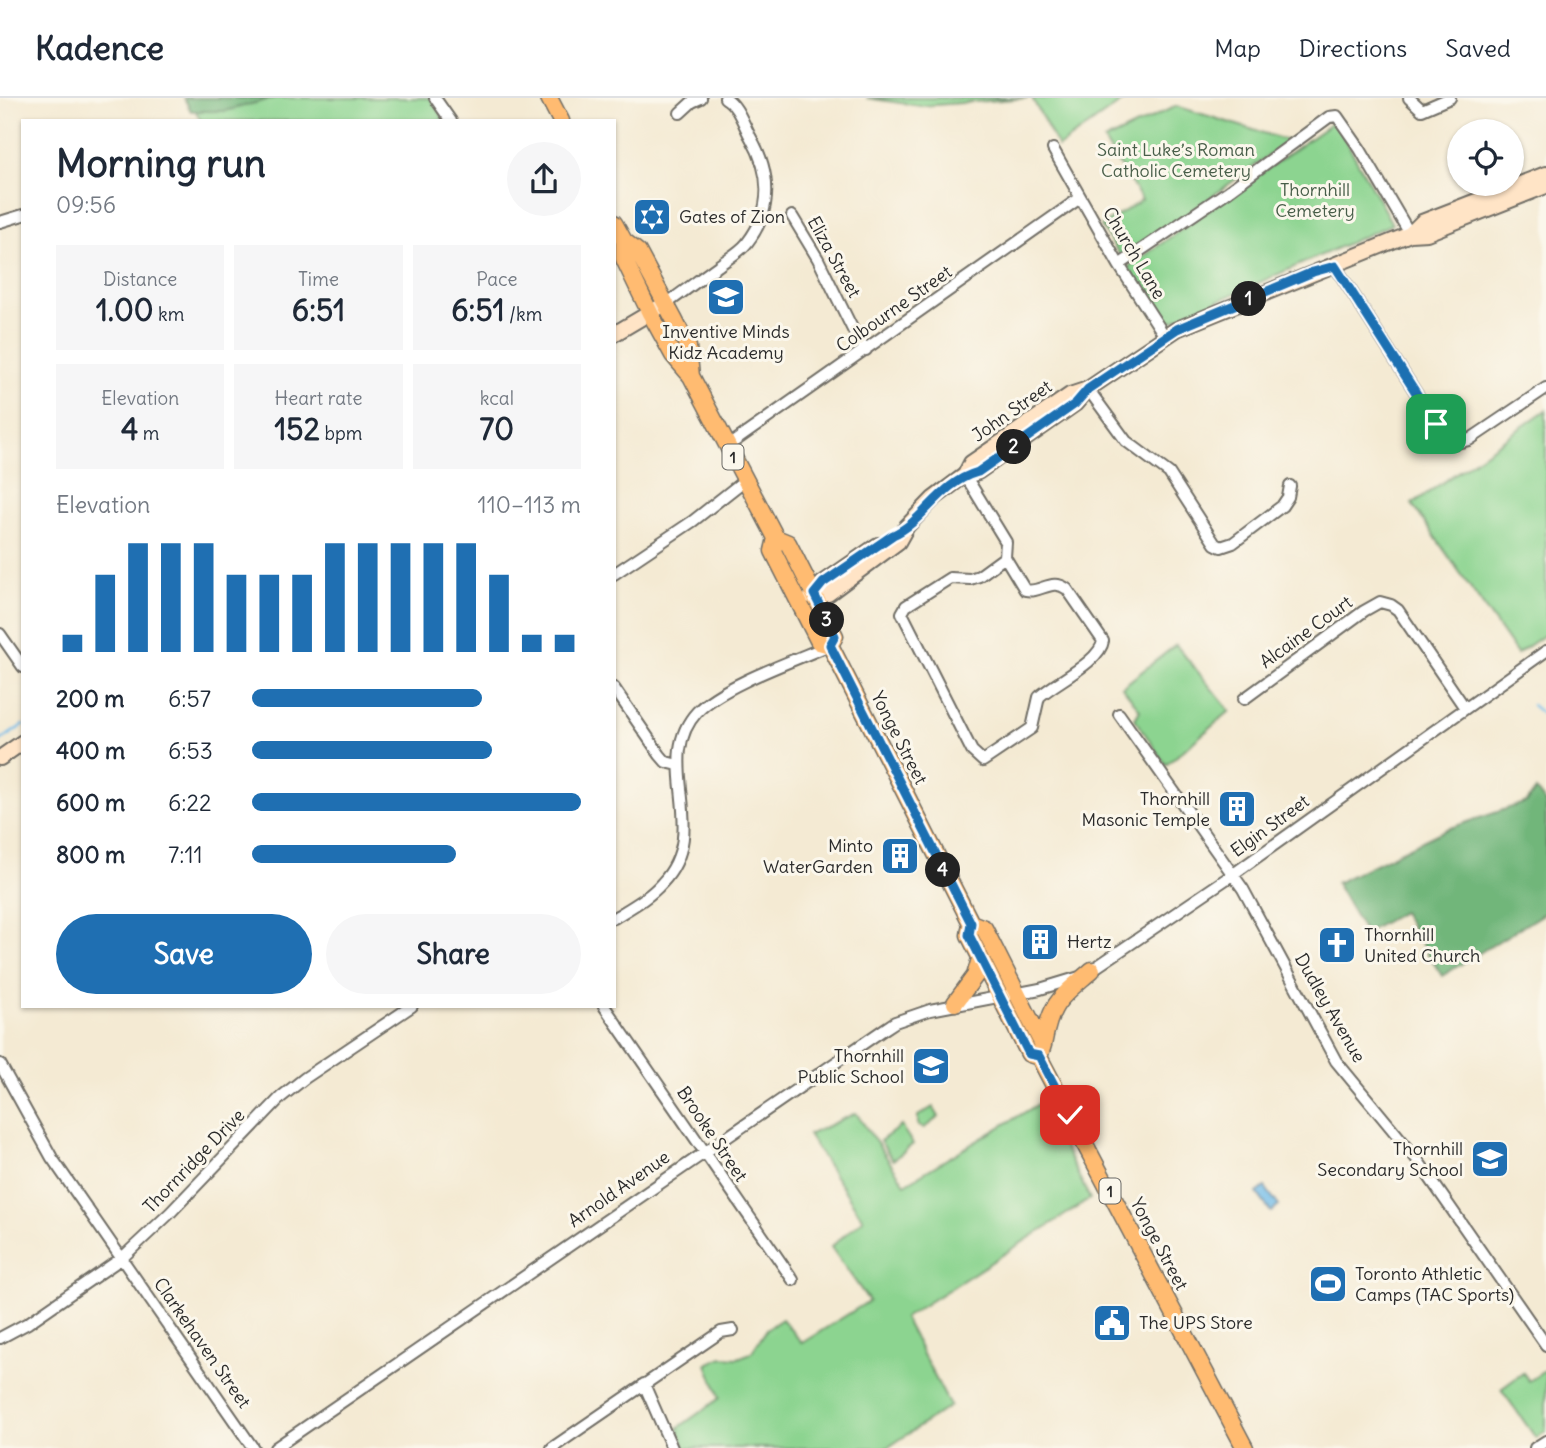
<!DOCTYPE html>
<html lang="en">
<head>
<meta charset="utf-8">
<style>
  :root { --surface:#fff; --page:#f6f6f7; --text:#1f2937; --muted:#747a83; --line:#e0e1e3; --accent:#1f6fb2 }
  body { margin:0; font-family:Delius,sans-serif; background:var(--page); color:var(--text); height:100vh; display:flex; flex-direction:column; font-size:26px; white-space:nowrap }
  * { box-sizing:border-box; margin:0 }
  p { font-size:23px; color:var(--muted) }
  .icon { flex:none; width:38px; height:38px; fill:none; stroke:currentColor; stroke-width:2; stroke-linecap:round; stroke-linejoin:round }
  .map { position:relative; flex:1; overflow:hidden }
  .panel { position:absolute; left:21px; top:21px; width:595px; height:889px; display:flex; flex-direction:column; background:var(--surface); border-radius:0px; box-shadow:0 2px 5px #0004 }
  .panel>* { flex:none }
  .buttons { position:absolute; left:1447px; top:21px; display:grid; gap:14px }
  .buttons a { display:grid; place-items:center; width:77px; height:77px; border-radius:50%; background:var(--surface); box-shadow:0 2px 5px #0004; font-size:35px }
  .pin { position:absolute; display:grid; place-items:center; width:60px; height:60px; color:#fff; margin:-30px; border-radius:14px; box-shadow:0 4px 10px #0006 }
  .km { position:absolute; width:35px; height:35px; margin:-18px; border-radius:50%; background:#222; color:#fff; font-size:19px; line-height:35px; text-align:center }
  .round { display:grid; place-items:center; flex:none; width:74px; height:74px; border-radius:37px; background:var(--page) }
  .summary { display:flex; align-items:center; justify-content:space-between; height:119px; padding:0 35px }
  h1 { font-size:38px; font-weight:700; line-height:52px }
  .stats { display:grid; grid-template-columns:repeat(3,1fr); gap:10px; height:119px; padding:7px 35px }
  .stats div { display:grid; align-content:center; border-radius:0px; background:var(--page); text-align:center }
  .stats b { font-size:30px; font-weight:700 }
  .stats small { font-size:19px; font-weight:400 }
  .stats p { font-size:19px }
  .chart { height:196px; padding:14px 35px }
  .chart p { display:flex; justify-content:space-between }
  .chart svg { width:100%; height:126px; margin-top:7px; stroke:var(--accent); stroke-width:6 }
  .cta { display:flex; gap:14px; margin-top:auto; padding:14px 35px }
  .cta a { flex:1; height:80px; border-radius:42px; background:var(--accent); color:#fff; font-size:28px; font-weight:700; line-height:80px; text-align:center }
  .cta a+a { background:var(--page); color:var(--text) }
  ul { padding:0 35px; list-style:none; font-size:23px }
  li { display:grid; grid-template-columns:112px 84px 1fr; align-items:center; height:52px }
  li i { height:18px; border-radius:9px; background:var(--accent) }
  header { display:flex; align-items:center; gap:42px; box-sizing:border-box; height:98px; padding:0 35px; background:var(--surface); border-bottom:2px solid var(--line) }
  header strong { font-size:33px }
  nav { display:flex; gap:38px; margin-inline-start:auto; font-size:24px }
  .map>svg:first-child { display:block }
</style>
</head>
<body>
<header>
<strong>Kadence</strong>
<nav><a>Map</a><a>Directions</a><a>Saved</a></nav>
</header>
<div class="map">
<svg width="1546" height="1350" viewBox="0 0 1546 1350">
  <rect width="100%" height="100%" fill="#fbf7ec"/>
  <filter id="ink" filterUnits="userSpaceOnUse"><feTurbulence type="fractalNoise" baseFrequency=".0143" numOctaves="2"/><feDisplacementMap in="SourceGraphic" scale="14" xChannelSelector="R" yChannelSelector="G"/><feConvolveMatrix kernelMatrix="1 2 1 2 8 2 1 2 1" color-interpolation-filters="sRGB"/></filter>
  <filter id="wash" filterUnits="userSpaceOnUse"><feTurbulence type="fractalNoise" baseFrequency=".00686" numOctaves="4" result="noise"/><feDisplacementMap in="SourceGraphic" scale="28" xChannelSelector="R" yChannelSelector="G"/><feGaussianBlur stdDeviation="1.57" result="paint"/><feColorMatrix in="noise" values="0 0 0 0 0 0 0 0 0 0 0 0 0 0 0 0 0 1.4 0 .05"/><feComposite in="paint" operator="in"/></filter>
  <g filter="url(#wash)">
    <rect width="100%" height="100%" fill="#f4ead3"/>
    <path fill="#8cd490" stroke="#5c805e" stroke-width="2" d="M189,0H430L445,23H201Z
      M866,0H1029L921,8Z
      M1032,0H1127L1058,49Z
      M1176,8L1289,43L1123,162L1101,128L1142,102L1104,43Z
      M1335,23L1392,126L1165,226L1128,169Z
      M1546,312V536L1517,556L1412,406Z
      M1176,547L1230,613L1166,667L1135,621L1140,612L1122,589Z
      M1042,1004L1090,1101L904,1220L950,1308L887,1350H685L678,1330L720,1300L707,1266L722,1259L738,1260L751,1255L767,1231L782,1221L802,1245L869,1203L831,1149L863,1121L808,1037L856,1015L905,1086Z
      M933,1009L939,1019L924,1030L918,1028V1018Z
      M901,1028L913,1046L893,1062L880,1043Z
      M1546,1272V1333L1536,1340L1501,1291L1523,1275L1529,1283Z"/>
    <path fill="#71b67a" stroke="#4e7052" stroke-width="2" d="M184,0H274L225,13H191Z
      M1536,692L1546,705V814L1442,878L1402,814L1365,835L1336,785L1447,731L1527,704Z"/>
    <path fill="#70bbe9" stroke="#4e738a" stroke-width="2" d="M1265,1089L1279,1108L1271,1114L1257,1095Z"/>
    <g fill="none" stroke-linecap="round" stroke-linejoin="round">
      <path stroke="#70bbe9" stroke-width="2.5" d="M1532,607L1546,619
        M0,643L23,627"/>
    </g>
  </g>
  <g filter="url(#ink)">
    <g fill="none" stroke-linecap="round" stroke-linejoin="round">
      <defs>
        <path id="street" d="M435,0L451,23
          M1409,0L1422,12L1450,0
          M680,15L692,4L701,0
          M1053,51L1119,167L1166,240
          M792,118L818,161L855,236L866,252
          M0,124L23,117
          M1119,167L1227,94L1329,19L1337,18L1360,51L1410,136
          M1335,168L1443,337L1457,345L1469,342L1546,290
          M666,206C683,194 700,181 718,168C727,161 740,154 747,145C773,112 771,75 751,40C744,28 738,7 725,0
          M1088,291L1126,343L1169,375L1215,446L1221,449L1233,445L1282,408L1288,399L1290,388
          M728,348L1080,100
          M965,377L1006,444L1005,459L1025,492C1041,496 1051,479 1067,491L1103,543C1100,564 1055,584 1039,599L1032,630L983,663L972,653L902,515L906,508L950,480L970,481L979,478L1005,459
          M614,476L693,423L745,382
          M0,536L23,569
          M614,590L660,657L666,664L678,667
          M1244,601L1364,513L1380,504L1391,507L1398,512L1465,610
          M1119,616L1243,791L1336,963L1416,1060L1546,1247
          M614,820C630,810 649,800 662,785C713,731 652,663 697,614C721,588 795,562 830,547
          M604,908L793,1182
          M0,966L52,1060L253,1350
          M0,1240L28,1225L122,1160L170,1115L281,999L305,980L412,908
          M644,1286L672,1350
          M275,1350L883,932L895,924L930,912L1040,891L1083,878L1232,777L1546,553
          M552,1350L721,1234L733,1232
          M1535,1350L1546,1343"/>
        <path id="secondary" d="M1410,136L1422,124L1546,76
          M614,236L658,210
          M965,377L971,365L1070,297L1088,291
          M814,496H828L898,444L907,428L933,401L965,377L978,374L1075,306L1088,291L1177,231L1410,136L1427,135L1546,88
          M811,498L823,485L878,447
          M0,660L23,644"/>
        <path id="primary" d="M549,0L561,23
          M614,125L624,143L638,154L675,223L688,249L691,278
          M624,143V161L650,215L673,257L691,278L776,440L773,453L819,544L830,547L971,825L969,837L1029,956L1039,959
          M776,440L788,445L835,538L830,547
          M971,825L984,830L1043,947L1039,959L1245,1350
          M955,905L975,878L980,861
          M1043,947C1051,903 1060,900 1092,872"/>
      </defs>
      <use href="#street" stroke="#716e66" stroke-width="14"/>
      <use href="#secondary" stroke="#716e66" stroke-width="18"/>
      <use href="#primary" stroke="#716e66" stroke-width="19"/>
      <use href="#street" stroke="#fff" stroke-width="10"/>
      <use href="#secondary" stroke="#ffe4c6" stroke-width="14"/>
      <use href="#primary" stroke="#ffbb71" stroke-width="16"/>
    </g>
  </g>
  <g fill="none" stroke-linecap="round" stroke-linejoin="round" filter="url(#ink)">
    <defs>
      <path id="route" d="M1070,1017L1039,958L1029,956L969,837L971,825L830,547L835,538L814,496L823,485L893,437C925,423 939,385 978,374L1075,306L1088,291L1177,231L1313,174L1335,168L1436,326"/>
    </defs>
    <use href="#route" stroke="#fff" stroke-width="14"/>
    <use href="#route" stroke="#1f6fb2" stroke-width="9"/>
  </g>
  <defs>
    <symbol id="synagogue-square" viewBox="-11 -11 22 22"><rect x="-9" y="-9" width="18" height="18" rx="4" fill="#1f6fb2" stroke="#fbf7ec"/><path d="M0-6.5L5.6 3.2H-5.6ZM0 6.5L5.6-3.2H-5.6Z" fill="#fff"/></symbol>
    <symbol id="school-square" viewBox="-11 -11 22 22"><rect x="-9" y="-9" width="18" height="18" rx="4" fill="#1f6fb2" stroke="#fbf7ec"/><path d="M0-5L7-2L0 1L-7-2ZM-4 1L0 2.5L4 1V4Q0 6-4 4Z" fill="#fff"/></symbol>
    <symbol id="building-square" viewBox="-11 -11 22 22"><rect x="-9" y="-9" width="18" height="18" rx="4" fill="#1f6fb2" stroke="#fbf7ec"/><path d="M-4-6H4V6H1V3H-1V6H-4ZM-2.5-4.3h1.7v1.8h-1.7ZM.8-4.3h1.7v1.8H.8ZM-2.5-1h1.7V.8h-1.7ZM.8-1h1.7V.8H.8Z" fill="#fff"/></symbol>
    <symbol id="church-square" viewBox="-11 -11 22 22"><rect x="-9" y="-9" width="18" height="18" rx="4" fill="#1f6fb2" stroke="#fbf7ec"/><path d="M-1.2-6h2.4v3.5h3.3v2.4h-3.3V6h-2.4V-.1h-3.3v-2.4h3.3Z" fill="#fff"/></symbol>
    <symbol id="stadium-square" viewBox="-11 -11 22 22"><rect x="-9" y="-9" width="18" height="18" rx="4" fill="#1f6fb2" stroke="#fbf7ec"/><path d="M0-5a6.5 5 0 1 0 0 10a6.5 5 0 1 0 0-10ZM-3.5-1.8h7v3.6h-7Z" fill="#fff"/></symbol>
    <symbol id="civic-square" viewBox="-11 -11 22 22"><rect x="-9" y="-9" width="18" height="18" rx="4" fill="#1f6fb2" stroke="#fbf7ec"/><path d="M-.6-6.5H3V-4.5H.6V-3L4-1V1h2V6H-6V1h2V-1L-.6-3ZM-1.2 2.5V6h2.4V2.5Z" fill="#fff"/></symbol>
  </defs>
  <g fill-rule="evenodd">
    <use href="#synagogue-square" x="630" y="97" width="44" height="44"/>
    <use href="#school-square" x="704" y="177" width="44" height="44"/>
    <use href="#building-square" x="1215" y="689" width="44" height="44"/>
    <use href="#building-square" x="878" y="736" width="44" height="44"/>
    <use href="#building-square" x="1018" y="822" width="44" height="44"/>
    <use href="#church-square" x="1315" y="825" width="44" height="44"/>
    <use href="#school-square" x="909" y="946" width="44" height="44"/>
    <use href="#school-square" x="1468" y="1039" width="44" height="44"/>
    <use href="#stadium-square" x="1306" y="1164" width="44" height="44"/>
    <use href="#civic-square" x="1090" y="1203" width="44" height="44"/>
  </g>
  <g text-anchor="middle" stroke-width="6" stroke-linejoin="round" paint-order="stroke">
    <g fill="#fbf7ec" stroke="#696865" stroke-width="2">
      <rect x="722.5" y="346.5" width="21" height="25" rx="5"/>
      <rect x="1099.5" y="1080.5" width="21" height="25" rx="5"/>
    </g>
    <g font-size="16" font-weight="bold" fill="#2b2b2b">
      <text x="733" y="365">1</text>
      <text x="1110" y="1099">1</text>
    </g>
    <g font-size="18" fill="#485e49" stroke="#fbf7ec">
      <text x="1176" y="58">Saint Luke’s Roman<tspan x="1176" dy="21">Catholic Cemetery</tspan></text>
      <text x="1315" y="98">Thornhill<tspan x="1315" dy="21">Cemetery</tspan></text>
    </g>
    <g font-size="18" fill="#2b2b2b" stroke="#fbf7ec" text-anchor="start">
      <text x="679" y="125">Gates of Zion</text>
      <text x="726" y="240" text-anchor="middle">Inventive Minds<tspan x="726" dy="21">Kidz Academy</tspan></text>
      <text x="1210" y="707" text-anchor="end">Thornhill<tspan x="1210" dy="21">Masonic Temple</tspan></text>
      <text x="873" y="754" text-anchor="end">Minto<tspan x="873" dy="21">WaterGarden</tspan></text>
      <text x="1364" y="843">Thornhill<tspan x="1364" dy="21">United Church</tspan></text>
      <text x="1067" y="850">Hertz</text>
      <text x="904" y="964" text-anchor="end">Thornhill<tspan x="904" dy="21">Public School</tspan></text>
      <text x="1463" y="1057" text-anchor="end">Thornhill<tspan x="1463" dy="21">Secondary School</tspan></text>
      <text x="1355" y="1182">Toronto Athletic<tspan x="1355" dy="21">Camps (TAC Sports)</tspan></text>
      <text x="1139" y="1231">The UPS Store</text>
    </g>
    <g font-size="18" fill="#2b2b2b" stroke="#fbf7ec">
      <text transform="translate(1134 155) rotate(59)" y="6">Church Lane</text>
      <text transform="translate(834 159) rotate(61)" y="6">Eliza Street</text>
      <text transform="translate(894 211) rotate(-35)" y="6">Colbourne Street</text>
      <text transform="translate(1012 313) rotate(-35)" y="6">John Street</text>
      <text transform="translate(1306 534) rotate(-36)" y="6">Alcaine Court</text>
      <text transform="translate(899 640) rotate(63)" y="6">Yonge Street</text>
      <text transform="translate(1270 728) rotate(-36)" y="6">Elgin Street</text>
      <text transform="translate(1330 910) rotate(60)" y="6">Dudley Avenue</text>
      <text transform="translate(712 1036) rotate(56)" y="6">Brooke Street</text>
      <text transform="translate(194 1063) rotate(-46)" y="6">Thornridge Drive</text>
      <text transform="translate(619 1091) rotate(-35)" y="6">Arnold Avenue</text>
      <text transform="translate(1159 1146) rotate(62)" y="6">Yonge Street</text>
      <text transform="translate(202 1245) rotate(55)" y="6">Clarkehaven Street</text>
    </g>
  </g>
</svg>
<div class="buttons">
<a><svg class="icon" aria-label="locate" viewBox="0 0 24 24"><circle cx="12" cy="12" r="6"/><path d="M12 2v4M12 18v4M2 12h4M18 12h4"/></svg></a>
</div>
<div class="pin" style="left:1436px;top:326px;background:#1e9e55"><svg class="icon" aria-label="arrive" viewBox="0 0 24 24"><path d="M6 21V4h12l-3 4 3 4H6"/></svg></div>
<div class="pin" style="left:1070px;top:1017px;background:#d93025"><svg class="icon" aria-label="check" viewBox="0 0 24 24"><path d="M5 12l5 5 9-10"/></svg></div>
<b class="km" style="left:1249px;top:201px">1</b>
<b class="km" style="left:1014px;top:349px">2</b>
<b class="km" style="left:827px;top:522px">3</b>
<b class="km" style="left:943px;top:772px">4</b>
<section class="panel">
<div class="summary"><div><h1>Morning run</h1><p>09:56</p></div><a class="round"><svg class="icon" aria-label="share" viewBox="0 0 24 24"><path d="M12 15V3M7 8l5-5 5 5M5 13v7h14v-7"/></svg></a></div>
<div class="stats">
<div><p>Distance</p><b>1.00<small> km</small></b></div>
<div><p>Time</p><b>6:51</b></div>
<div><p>Pace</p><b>6:51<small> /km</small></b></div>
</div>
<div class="stats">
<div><p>Elevation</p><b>4<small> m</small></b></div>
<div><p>Heart rate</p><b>152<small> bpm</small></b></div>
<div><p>kcal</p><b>70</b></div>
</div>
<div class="chart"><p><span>Elevation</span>110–113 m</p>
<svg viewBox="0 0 160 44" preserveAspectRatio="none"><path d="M5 44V38M15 44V17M25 44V6M35 44V6M45 44V6M55 44V17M65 44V17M75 44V17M85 44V6M95 44V6M105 44V6M115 44V6M125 44V6M135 44V17M145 44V38M155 44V38"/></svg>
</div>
<ul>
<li><b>200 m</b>6:57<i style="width:70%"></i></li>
<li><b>400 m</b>6:53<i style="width:73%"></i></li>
<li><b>600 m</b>6:22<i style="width:100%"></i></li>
<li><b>800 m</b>7:11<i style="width:62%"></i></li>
</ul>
<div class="cta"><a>Save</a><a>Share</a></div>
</section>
</div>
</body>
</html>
